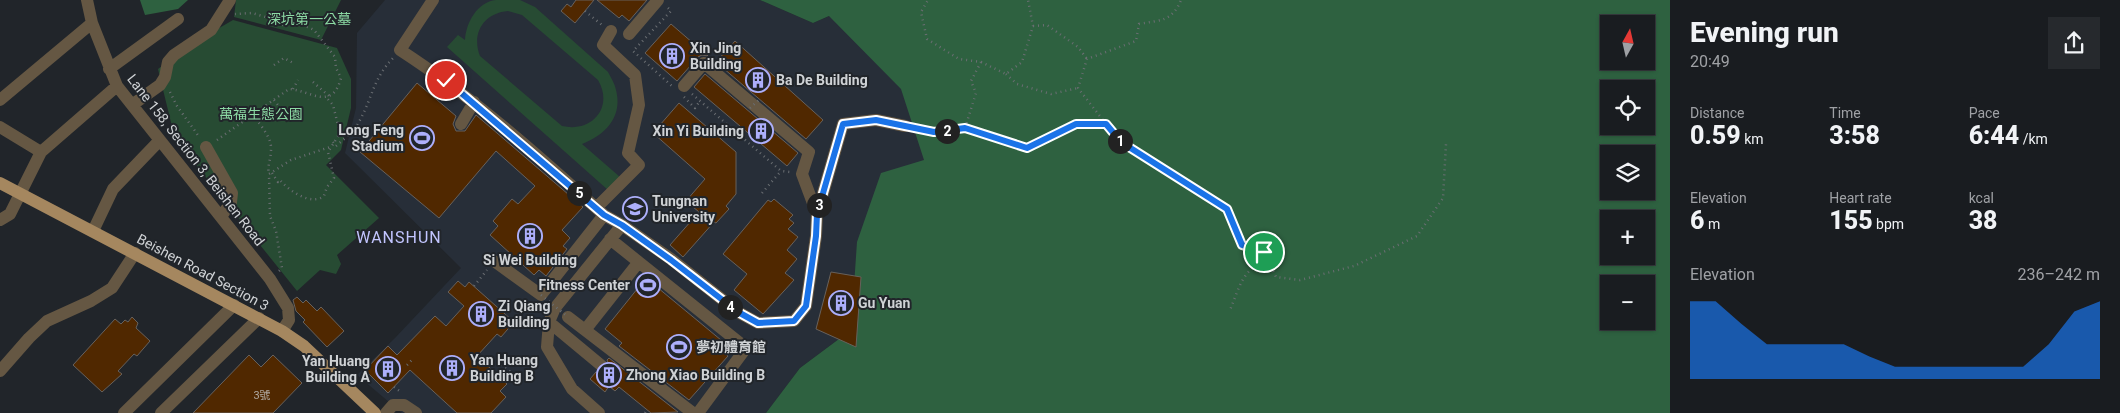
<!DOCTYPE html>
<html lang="en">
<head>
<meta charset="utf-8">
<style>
  :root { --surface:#191c20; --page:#26292d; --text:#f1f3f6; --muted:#9fa1a5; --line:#373a3e; --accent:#1a73e8 }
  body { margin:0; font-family:Roboto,"Noto Sans TC",sans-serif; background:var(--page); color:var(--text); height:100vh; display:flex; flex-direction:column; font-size:19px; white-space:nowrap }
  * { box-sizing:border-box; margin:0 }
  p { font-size:16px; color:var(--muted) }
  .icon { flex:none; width:28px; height:28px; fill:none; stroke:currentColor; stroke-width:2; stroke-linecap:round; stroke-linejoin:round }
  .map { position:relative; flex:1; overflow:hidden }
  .drawer { display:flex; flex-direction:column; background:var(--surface); width:450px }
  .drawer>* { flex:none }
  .needle { width:32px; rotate:8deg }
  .fabs { position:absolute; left:1600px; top:15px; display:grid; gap:10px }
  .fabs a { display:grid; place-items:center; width:55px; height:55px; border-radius:0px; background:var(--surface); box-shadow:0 1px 4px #0004,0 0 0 1px var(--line); font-size:25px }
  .pin { position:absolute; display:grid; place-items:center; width:42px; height:42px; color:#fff; margin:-21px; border:2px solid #fff; border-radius:50%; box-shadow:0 1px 5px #0007 }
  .km { position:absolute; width:25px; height:25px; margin:-12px; border-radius:50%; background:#222; color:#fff; font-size:14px; line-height:25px; text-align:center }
  .round { display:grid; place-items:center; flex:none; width:52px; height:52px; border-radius:0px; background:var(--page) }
  .summary { display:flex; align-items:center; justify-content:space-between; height:85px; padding:0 20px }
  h1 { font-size:28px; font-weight:800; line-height:38px }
  .stats { display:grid; grid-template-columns:repeat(3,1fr); gap:8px; height:85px; padding:5px 20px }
  .stats div { display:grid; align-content:center }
  .stats b { font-size:25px; font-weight:800 }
  .stats small { font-size:14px; font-weight:400 }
  .stats p { font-size:14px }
  .chart { height:140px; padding:10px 20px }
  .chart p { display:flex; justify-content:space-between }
  .chart svg { width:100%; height:90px; margin-top:5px; fill:var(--accent); opacity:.7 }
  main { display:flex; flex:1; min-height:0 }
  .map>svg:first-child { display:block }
</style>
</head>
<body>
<main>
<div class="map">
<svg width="1670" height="413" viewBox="0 0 1670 413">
  <rect width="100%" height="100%" fill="#21252a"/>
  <path fill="#272e38" d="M385,0H760L813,23L867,0H1202L851,330L800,368L766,413H402L357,375L395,338L461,268L345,153L356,108L357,33Z"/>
  <path fill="#274b33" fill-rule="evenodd" d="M236,0H341L321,40L234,17Z
    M520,0L535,7L608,72C611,78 615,84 616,90C623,117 605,135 582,144L620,177L608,190L447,47L458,35L465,40C466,23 477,2 496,0C504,0 512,0 520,0ZM508,11L522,15L598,80C614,107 592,133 562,126L480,56C471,33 484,13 508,11Z
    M233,20L337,48L351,79V108L341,150L326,165L379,218L337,255L341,264L336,274L320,270L297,291L175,139L158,69L190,45Z"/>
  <path fill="#2e6140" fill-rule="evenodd" d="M140,0H188L178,9L145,15Z
    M760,0H1670V413H766L800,368L851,330L857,242L881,173L924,160L901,89L829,16L813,23ZM1609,24H1646V61H1609ZM1609,89H1646V126H1609ZM1609,154H1646V191H1609ZM1609,219H1646V256H1609ZM1609,284H1646V321H1609Z"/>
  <path fill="#502800" stroke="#67615c" d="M576,0H594L575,23L561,11L567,4L571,7Z
    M597,0H647L629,21L622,15L619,18Z
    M671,24L708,56L702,55L698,57L677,81L645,53Z
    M735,41L823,120L806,139L716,62Z
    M705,74L798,153L787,166L694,87Z
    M417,83L456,116L453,124L456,131H465L476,115L583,207L562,230L570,238L563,246L567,249L546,276L539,270L534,275L490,235L498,226L493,221L512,199L518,204L535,186L496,151L439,218L360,152Z
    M679,103L736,152V194L726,206L729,209L716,223L714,222L683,257L670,245L699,212L686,201L705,179L653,133Z
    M774,199L793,215L789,219L794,223L788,229L798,237L787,250L797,259L785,273L794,280L763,314L734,290L747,274L723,254L768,200L771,202Z
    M831,272L861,277L856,347L816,329Z
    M646,278L727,345L722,351L728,356L689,400L619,346L622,343L605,329Z
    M458,281L465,287L469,282L514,322L501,337L497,334L477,356L507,384L500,391L506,397L491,413H457L410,370L388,393L365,370L388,346L397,355L435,316L446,326L464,306L448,292Z
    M297,297L303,303L306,300L317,311L321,307L344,331L327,347L303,322L305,320L296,311L293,300Z
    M132,317L138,323L136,328L150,341L137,356L134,354L118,371L122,374L102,392L73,365L115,319L121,324L125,320L128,322Z
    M249,355L261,367L273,355L302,383L273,413H193Z
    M609,358L678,412L651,413L619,387L615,391L609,386L605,392L590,379L596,372L601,374L608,372L610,367L607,360Z"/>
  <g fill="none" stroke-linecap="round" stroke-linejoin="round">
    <path stroke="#6a6e72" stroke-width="2.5" stroke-dasharray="1 4" stroke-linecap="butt" d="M668,8L671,11L633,51L673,87
      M585,11L602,25
      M1033,26L1047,25L1078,47L1087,59
      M981,62L1006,74L1022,62L1033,26L1028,0
      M274,65L284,58L295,64
      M1006,74L1017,84L1051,94L1078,88
      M313,82L329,96
      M293,89L298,80
      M170,92L177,106L200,138
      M692,94L781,171L790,172
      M684,97L695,108L700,101
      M274,100L281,109
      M253,115C260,125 272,137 271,150C271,159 267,166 269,174
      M1106,124L1121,142L1227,209L1242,245L1264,252L1269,262C1243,265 1239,289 1230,310
      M965,128L1027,148L1076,124H1106L1078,88L1087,59L1136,41L1139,24C1160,20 1172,22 1181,0
      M916,129L934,133L965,128L976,93L971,81L981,62L959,59L927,39L921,12L928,0
      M217,140L289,89C310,90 332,112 341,78L336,68L335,57L314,30L308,27L295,24L281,25L269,18L252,13L235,14
      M333,142L336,146C345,138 355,131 360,120C373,96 373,79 393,58
      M272,173L278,182L280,180C289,191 311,206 324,196L327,187L334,178L328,152L340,133L333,105L326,97
      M762,193L781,171
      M1269,262L1276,277L1300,280L1354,266L1417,236L1443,198L1446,144
      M279,271L282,268L276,231L270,216L269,174L291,160L330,147
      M474,286L487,270
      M407,365L413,359
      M501,365L515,375
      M394,387L401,392
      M645,413L647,410"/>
    <path stroke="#655743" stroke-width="12" d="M87,0L92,23L117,86L270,279L288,308L289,320L282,331
      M433,0L400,50C474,98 539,156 604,215L622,225
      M629,34L658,0
      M109,69L178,19
      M0,100L92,23
      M132,105L160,85L165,77L168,62L174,55L211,30L230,0
      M461,124L474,102
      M0,127L41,152
      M206,147L232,193L231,202L221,217
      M596,208L639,165L628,153L639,105L635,75L603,45L611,31
      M817,214L843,124L876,120L905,126
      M0,220L10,214L41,152L117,86
      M93,231L113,189L160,140
      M610,239L746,348L698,413
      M494,261L541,295L604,215
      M568,317L693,413
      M549,322L602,366
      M585,330L638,263
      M0,371L29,338L47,321L91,301L112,288L135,253
      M124,413L234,305
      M161,413L259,318
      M386,413L393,405H404L416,413
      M599,413L572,389L547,347L549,322L555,308L622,225L671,259L738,312L758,323L794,321L806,306L816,236L817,214L802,174L809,152L704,63L684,86"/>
    <path stroke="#a5875f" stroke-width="12" d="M0,183L282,331L304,346L375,413"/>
    <path stroke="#6a6e72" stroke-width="2.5" stroke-dasharray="1 4" stroke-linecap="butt" d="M750,108L759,100
      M541,295L568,317"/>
  </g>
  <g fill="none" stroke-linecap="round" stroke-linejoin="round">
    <defs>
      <path id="route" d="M446,80L604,215L622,225L671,260L738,312L758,323L794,321L806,306L816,236L817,214L843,124L876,120L934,132L965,128L1027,148L1076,124H1106L1121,142L1227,209L1242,245L1264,252"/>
    </defs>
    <use href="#route" stroke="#fff" stroke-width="10"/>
    <use href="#route" stroke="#1a73e8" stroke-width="6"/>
  </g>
  <defs>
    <symbol id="building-ring" viewBox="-11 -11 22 22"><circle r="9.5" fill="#21252a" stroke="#adaffb" stroke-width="1.5"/><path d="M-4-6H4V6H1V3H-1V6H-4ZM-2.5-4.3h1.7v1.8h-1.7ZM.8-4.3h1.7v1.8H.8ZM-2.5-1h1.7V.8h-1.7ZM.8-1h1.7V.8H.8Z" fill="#adaffb"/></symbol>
    <symbol id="stadium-ring" viewBox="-11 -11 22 22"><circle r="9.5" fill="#21252a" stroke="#adaffb" stroke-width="1.5"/><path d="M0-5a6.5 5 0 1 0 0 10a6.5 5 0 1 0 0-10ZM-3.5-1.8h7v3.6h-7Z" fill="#adaffb"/></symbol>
    <symbol id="university-ring" viewBox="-11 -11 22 22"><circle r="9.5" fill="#21252a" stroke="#adaffb" stroke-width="1.5"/><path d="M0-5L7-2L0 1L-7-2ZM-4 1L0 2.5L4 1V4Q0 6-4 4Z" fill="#adaffb"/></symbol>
  </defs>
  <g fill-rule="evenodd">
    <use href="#building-ring" x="658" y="42" width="28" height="28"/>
    <use href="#building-ring" x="744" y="66" width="28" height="28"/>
    <use href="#building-ring" x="747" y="117" width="28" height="28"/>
    <use href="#stadium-ring" x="408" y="124" width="28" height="28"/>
    <use href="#university-ring" x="621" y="195" width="28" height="28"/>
    <use href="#building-ring" x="516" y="222" width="28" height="28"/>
    <use href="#stadium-ring" x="634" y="271" width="28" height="28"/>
    <use href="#building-ring" x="827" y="289" width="28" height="28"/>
    <use href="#building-ring" x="467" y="300" width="28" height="28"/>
    <use href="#stadium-ring" x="665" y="333" width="28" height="28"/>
    <use href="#building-ring" x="438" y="354" width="28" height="28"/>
    <use href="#building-ring" x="374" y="355" width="28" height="28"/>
    <use href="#building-ring" x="595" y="361" width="28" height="28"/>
  </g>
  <g text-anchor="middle" stroke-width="4" stroke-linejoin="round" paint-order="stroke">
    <g font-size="11" fill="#afa8a0">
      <text x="262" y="399">3號</text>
    </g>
    <g font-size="14" fill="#8cdaa4" stroke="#21252a">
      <text x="309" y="24">深坑第一公墓</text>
      <text x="261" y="119">萬福生態公園</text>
    </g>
    <g font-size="14" font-weight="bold" fill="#cfd2d5" stroke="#21252a" text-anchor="start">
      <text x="690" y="53">Xin Jing<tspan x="690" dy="16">Building</tspan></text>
      <text x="776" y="85">Ba De Building</text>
      <text x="404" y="135" text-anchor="end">Long Feng<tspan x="404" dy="16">Stadium</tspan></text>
      <text x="744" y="136" text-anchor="end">Xin Yi Building</text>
      <text x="652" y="206">Tungnan<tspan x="652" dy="16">University</tspan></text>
      <text x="530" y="265" text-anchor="middle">Si Wei Building</text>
      <text x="630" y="290" text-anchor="end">Fitness Center</text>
      <text x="858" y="308">Gu Yuan</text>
      <text x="498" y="311">Zi Qiang<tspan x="498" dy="16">Building</tspan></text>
      <text x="696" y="352">夢初體育館</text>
      <text x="470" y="365">Yan Huang<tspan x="470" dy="16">Building B</tspan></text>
      <text x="370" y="366" text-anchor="end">Yan Huang<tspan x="370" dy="16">Building A</tspan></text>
      <text x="626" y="380">Zhong Xiao Building B</text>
    </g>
    <g font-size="14" fill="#cfd2d5" stroke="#21252a">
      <text transform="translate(196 160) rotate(52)" y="5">Lane 158, Section 3, Beishen Road</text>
      <text transform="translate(203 272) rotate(28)" y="5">Beishen Road Section 3</text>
    </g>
    <g font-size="16" letter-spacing="1" fill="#c2c5fe" stroke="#21252a">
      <text x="399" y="243">WANSHUN</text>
    </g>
  </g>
</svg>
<div class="fabs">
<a><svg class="needle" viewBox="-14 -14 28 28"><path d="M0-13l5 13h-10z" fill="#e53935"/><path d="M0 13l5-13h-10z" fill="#9fa1a5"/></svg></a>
<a><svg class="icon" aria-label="locate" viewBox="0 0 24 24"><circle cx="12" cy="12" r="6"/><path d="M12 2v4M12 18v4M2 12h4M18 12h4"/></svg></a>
<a><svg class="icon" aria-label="layers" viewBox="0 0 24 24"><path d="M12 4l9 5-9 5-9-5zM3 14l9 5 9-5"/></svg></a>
<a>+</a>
<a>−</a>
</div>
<div class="pin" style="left:1264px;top:252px;background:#1e9e55"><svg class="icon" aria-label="arrive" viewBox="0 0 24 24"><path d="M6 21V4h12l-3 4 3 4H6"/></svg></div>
<div class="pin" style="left:446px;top:80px;background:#d93025"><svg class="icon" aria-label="check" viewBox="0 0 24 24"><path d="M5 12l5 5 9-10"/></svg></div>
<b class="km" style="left:1120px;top:141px">1</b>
<b class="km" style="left:947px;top:131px">2</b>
<b class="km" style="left:819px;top:205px">3</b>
<b class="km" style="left:730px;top:307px">4</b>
<b class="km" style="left:579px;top:193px">5</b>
</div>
<section class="drawer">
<div class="summary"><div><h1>Evening run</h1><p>20:49</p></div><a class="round"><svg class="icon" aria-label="share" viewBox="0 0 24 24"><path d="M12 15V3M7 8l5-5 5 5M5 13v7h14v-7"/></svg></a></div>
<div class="stats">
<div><p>Distance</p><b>0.59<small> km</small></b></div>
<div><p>Time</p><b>3:58</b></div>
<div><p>Pace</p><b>6:44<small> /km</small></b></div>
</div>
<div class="stats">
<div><p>Elevation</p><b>6<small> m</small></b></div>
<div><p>Heart rate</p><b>155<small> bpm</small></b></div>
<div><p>kcal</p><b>38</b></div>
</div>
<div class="chart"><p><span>Elevation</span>236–242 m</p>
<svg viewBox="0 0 160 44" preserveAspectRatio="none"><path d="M0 44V6L10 6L20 17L30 27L40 27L50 27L60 27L70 33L80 38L90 38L100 38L110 38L120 38L130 38L140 27L150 11L160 6V44z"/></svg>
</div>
</section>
</main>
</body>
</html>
